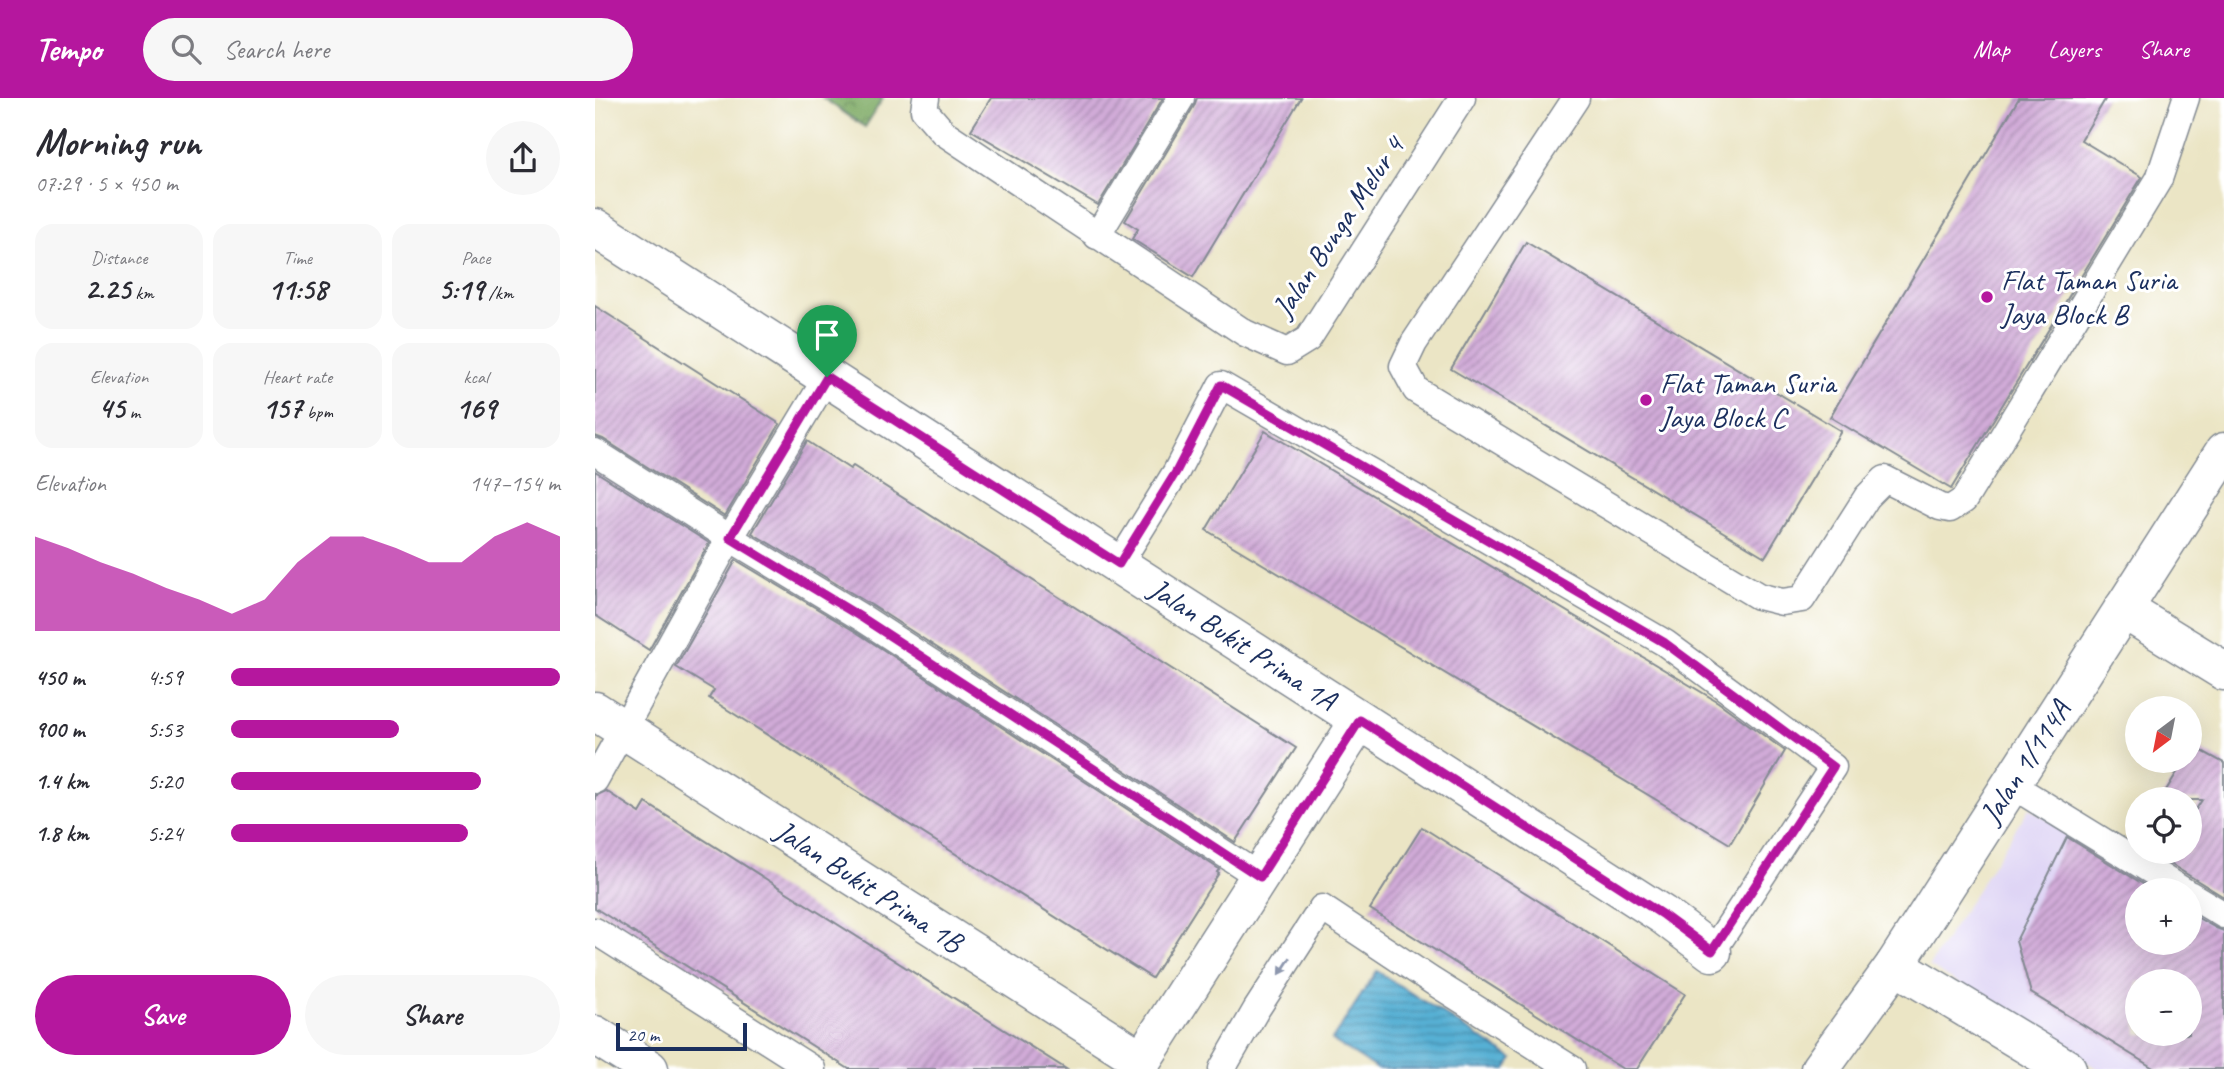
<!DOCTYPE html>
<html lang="en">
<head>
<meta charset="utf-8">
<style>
  :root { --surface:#fff; --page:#f7f7f7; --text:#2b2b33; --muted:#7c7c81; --accent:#b5179e }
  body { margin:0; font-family:Caveat,sans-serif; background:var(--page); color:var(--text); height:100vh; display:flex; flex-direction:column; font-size:26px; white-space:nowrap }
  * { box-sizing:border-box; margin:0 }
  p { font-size:23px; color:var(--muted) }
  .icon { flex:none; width:38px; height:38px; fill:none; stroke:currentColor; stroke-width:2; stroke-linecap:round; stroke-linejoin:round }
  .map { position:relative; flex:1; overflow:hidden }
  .sheet { display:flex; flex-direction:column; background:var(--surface); width:595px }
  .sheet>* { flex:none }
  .needle { width:46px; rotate:212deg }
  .tools { position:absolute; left:1530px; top:598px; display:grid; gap:14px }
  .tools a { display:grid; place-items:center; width:77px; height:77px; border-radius:50%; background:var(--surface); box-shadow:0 7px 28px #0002; font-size:35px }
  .scale { position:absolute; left:21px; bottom:18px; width:131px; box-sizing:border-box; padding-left:7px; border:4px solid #1b2f5e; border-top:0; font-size:19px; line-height:24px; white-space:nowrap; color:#1b2f5e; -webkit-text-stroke:5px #fff; paint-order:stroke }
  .pin { position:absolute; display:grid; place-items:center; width:60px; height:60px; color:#fff; margin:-72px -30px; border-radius:50% 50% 50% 0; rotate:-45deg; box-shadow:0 0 7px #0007 }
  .pin .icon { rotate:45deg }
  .round { display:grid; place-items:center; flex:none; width:74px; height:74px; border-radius:37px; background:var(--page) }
  .headline { display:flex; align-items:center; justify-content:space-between; height:119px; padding:0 35px }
  h1 { font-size:38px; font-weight:600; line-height:52px }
  .metrics { display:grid; grid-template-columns:repeat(3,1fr); gap:10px; height:119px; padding:7px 35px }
  .metrics div { display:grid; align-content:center; border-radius:18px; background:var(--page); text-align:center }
  .metrics b { font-size:30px; font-weight:600 }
  .metrics small { font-size:19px; font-weight:400 }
  .metrics p { font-size:19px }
  .chart { height:196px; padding:14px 35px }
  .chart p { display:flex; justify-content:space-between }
  .chart svg { width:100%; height:126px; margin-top:7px; fill:var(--accent); opacity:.7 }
  .cta { display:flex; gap:14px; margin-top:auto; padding:14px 35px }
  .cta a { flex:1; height:80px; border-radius:42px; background:var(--accent); color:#fff; font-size:28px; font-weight:600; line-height:80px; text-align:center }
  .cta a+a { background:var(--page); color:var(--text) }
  ul { padding:0 35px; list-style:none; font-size:23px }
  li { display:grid; grid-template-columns:112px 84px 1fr; align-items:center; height:52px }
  li i { height:18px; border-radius:9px; background:var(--accent) }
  header { display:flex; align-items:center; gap:42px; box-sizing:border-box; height:98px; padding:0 35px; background:var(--accent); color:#fff }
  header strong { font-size:33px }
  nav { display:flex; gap:38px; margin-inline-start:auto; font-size:24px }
  .search { width:490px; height:63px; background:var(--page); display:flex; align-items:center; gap:18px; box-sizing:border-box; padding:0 24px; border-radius:38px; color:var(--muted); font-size:26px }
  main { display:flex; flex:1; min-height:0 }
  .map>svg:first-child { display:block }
</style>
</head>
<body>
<header>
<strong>Tempo</strong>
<div class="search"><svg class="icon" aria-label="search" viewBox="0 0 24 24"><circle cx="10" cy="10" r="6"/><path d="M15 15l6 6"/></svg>Search here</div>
<nav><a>Map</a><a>Layers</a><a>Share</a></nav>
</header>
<main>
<section class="sheet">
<div class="headline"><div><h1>Morning run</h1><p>07:29 · 5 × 450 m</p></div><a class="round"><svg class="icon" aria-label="share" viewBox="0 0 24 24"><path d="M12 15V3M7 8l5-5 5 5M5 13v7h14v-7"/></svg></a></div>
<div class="metrics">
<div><p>Distance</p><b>2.25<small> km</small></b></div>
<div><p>Time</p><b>11:58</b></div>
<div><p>Pace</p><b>5:19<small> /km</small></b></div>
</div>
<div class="metrics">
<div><p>Elevation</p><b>45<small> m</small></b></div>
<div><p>Heart rate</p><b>157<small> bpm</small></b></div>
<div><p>kcal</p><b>169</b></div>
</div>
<div class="chart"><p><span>Elevation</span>147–154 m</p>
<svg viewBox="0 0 160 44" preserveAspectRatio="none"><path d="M0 44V11L10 15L20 20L30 24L40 29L50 33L60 38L70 33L80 20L90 11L100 11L110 15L120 20L130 20L140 11L150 6L160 11V44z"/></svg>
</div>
<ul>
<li><b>450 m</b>4:59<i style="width:100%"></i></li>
<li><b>900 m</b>5:53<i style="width:51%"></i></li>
<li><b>1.4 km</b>5:20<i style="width:76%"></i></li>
<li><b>1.8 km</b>5:24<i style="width:72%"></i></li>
</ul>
<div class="cta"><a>Save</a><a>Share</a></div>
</section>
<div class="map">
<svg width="1629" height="971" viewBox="0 0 1629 971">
  <defs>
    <pattern id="forest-crowns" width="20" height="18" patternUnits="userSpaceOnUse" patternTransform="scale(1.75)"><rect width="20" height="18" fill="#7ba962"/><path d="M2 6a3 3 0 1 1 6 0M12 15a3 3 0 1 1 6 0" fill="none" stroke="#648a54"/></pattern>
    <pattern id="water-rules" width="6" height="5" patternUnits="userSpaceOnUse" patternTransform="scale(1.75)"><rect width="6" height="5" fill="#57b0d4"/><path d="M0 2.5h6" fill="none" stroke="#4790af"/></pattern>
    <pattern id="building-hatch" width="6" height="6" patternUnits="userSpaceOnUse" patternTransform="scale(1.75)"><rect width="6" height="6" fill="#d1abd8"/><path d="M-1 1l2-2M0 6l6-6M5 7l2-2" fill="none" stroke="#a98cb2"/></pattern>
  </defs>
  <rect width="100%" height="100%" fill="#fff"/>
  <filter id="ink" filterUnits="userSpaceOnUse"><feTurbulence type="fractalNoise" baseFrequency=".0143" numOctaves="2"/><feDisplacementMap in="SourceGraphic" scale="14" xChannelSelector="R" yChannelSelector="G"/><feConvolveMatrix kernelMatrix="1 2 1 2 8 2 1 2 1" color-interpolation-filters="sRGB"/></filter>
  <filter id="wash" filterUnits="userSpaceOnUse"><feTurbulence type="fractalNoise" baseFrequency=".00686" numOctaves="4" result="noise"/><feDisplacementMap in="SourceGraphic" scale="28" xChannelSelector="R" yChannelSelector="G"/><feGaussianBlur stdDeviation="1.57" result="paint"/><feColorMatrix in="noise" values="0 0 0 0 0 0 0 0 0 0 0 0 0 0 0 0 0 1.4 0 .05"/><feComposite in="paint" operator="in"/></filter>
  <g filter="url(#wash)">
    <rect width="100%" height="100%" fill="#ebe5c5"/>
    <path fill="#dfd5f5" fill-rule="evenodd" d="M1434,710L1570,793H1542V845H1594V808L1629,829V971H1503L1334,868ZM1542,884H1594V936H1542Z"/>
    <path fill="url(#forest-crowns)" stroke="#4b6c60" stroke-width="2" d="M228,0H288L270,29Z"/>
    <path fill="url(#water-rules)" stroke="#397099" stroke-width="2" d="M782,873L918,961L911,971H782L737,942Z"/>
    <g id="blocks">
      <path fill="url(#building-hatch)" fill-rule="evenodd" d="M396,0H568L503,107L376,32Z
        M602,0H706L598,179L537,141L543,131L530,123L599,8Z
        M1424,0H1511L1486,42L1547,79L1356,391L1235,319Z
        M931,144L1246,333L1170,459L856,271Z
        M0,208L185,326L130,418L8,341L0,338Z
        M670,333L1123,604L1190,653L1135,746L611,432Z
        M212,343L255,371L258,368L701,650L640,744L278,508L157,435Z
        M0,373L114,445L54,552L0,517Z
        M141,462L261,534L624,771L622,774L624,775L557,880L114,600L119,592L81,569Z
        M1598,648L1629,665V799L1569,762L1575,754H1594V722L1607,702H1565L1589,663H1594V655Z
        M11,693L45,715L51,705L471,971H254L0,810V698Z
        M827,729L1090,896L1042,971H1028L775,811Z
        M1472,739L1559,793H1542V845H1594V815L1621,830L1629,833V971H1560L1436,895L1421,843ZM1542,884H1594V936H1542Z"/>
    </g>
  </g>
  <g filter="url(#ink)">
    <use href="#blocks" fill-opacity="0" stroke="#838a92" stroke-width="2"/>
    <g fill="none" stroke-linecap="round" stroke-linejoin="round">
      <defs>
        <path id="lane" d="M331,0L329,12L348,34L650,235L692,254L713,241L867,0
          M981,0L819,245L808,268L821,292L1163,498L1187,504L1207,501L1272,399L1290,381L1345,409L1355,411L1369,402L1564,81L1591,0
          M502,138L586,0
          M0,354L135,440L269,521L665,779
          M524,466L581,374L626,287L1070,545L1238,669L1117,854
          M0,682L129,450L232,279
          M1415,686L1589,793
          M1594,796L1629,817
          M0,833L217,971
          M627,971L661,912L727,810L837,883L977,971"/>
        <path id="street" d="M0,130L1068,817L1117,854
          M1528,511L1629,573
          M0,613L547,962L765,622
          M1300,867L1472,971
          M0,937L54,971"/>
        <path id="secondary" d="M1225,971L1300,867L1629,354"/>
      </defs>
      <use href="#lane" stroke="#838a92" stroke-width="29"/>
      <use href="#street" stroke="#838a92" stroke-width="41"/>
      <use href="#secondary" stroke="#838a92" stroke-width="41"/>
      <use href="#lane" stroke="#fff" stroke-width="26"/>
      <use href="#street" stroke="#fff" stroke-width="38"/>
      <use href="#secondary" stroke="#fff" stroke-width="38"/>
    </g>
    <defs><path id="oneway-solid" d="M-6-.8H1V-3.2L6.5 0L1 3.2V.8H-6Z" transform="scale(1.75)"/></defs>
    <use fill="#8d97ae" href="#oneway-solid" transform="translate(690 868) rotate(123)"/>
  </g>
  <g fill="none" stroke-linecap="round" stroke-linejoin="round" filter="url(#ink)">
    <defs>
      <path id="route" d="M232,279L524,466L581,374L626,287L1070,545L1238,669L1117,853L1068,817L765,622L665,779L269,521L135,440Z"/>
    </defs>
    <use href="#route" stroke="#fff" stroke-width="14"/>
    <use href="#route" stroke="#b5179e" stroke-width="9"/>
  </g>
  <g fill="#b5179e" stroke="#fff" stroke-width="2.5">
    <circle cx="1392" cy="199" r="7"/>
    <circle cx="1051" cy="302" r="7"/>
  </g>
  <g text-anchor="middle" stroke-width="6" stroke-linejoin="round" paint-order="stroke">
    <g font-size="30" fill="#1b2f5e" stroke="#fff">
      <text transform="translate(743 129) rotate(-56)" y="10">Jalan Bunga Melur 4</text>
      <text transform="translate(648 546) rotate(33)" y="10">Jalan Bukit Prima 1A</text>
      <text transform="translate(1430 664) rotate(-57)" y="10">Jalan 1/114A</text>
      <text transform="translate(274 788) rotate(33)" y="10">Jalan Bukit Prima 1B</text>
    </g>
    <g font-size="30" fill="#1b2f5e" stroke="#fff" text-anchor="start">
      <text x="1406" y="192">Flat Taman Suria<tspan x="1406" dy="34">Jaya Block B</tspan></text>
      <text x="1065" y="295">Flat Taman Suria<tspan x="1065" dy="34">Jaya Block C</tspan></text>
    </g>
  </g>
</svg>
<div class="tools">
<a><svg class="needle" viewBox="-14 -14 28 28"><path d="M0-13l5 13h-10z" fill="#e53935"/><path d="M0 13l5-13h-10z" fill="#7c7c81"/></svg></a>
<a><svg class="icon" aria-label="locate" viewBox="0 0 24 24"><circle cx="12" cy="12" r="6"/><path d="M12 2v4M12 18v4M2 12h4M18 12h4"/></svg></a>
<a>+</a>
<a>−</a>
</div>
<div class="scale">20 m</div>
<div class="pin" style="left:232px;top:279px;background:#1e9e55"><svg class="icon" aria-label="arrive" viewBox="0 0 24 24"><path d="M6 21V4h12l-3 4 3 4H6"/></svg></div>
</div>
</main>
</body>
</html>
